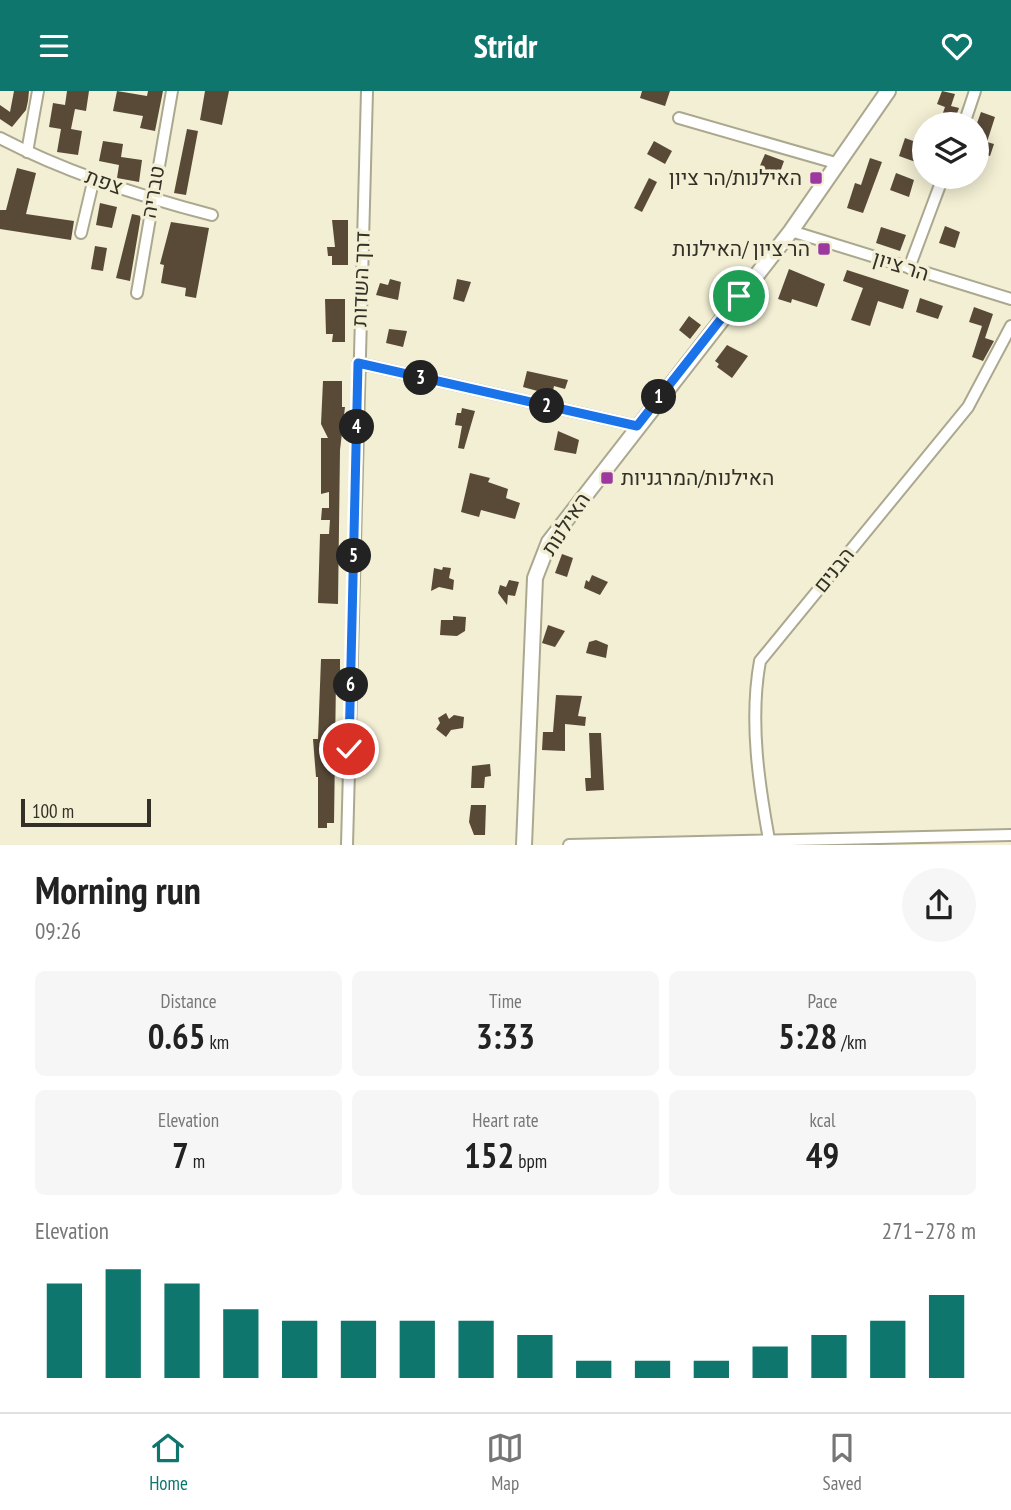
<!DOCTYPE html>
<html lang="en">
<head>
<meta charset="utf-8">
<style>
  :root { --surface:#fff; --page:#f6f6f6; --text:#222; --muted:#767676; --line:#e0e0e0; --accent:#0f766e }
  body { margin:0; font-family:"PT Sans Narrow",Heebo,sans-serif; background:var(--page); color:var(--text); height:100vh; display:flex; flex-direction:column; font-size:26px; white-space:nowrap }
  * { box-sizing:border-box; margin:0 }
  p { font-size:23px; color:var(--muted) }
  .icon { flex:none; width:38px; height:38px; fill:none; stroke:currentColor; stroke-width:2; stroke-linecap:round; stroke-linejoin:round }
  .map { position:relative; height:754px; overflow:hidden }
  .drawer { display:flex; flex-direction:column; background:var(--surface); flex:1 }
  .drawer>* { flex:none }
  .tools { position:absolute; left:912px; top:21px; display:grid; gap:14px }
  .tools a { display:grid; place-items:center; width:77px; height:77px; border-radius:50%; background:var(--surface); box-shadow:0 4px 18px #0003; font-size:35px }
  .scale { position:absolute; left:21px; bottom:18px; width:130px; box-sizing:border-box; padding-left:7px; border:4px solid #333127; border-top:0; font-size:19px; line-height:24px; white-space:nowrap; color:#333127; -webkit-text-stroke:5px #f2efd4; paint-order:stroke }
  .pin { position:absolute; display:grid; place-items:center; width:60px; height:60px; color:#fff; margin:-30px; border:4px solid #fff; border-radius:50%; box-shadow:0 2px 7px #0007 }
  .km { position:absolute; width:35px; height:35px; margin:-18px; border-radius:50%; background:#222; color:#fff; font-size:19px; line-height:35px; text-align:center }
  .round { display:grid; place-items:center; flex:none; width:74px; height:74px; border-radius:37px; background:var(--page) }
  .headline { display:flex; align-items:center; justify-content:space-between; height:119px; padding:0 35px }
  h1 { font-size:38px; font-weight:600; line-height:52px }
  .figures { display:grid; grid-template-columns:repeat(3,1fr); gap:10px; height:119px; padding:7px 35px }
  .figures div { display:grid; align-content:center; border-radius:10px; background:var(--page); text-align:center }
  .figures b { font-size:35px; font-weight:600 }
  .figures small { font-size:19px; font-weight:400 }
  .figures p { font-size:19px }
  .chart { height:196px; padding:14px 35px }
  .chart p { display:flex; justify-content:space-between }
  .chart svg { width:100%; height:126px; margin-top:7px; stroke:var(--accent); stroke-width:6 }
  header { display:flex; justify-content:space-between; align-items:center; height:91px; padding:0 35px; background:var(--accent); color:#fff; font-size:32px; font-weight:600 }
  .menu { display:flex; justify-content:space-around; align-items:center; height:98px; border-top:2px solid var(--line); background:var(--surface); font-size:19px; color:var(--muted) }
  .menu a { display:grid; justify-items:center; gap:4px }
  .menu .current { color:var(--accent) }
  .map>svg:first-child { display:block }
</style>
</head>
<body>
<header><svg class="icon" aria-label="menu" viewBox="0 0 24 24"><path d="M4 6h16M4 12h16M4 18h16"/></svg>Stridr<svg class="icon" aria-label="heart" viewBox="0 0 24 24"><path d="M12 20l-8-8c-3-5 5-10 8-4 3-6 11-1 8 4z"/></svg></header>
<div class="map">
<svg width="1011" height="754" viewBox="0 0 1011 754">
  <rect width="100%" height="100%" fill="#f2efd4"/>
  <path fill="#594a38" d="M14,0H29L28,10L26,19L12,36L0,28V14L10,21Z
    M67,0H89L86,20L75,18L71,38L82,40L78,64L57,61L61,38L49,36L53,12L65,14Z
    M117,0L147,5L148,0H163L155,40L140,37L143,25L113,20Z
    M205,0H229L222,34L200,29Z
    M642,0H670L665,15L640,7Z
    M942,0L955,3L951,15L959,17L953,33H939L945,16L937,13Z
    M981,21L995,26L987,51L994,53L990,65L976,61L980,46L976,45V35Z
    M187,38L198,40L186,104L174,102Z
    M905,47L924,54V74L899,65Z
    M103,50L123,53L121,66L142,69L139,91L117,87L119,74L99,70Z
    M654,50L672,60L665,73L647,63Z
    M765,63L784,70L779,84L759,77Z
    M870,67L882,71L863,122L847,117L855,92L861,94Z
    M17,77L36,82L26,123L74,130L71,149L0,138V119H6Z
    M896,82L914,89L909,106L890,99Z
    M649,87L657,91L642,121L634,117Z
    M100,112L117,116L112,137L96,134Z
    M132,123L141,125L130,190L116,187Z
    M332,129H348V174H332V165H328L327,156H335Z
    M171,131L209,137L196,207L185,205L186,197L161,192L164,174L160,173Z
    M945,135L960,141L955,157L939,152Z
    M881,136L906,144L900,160L876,152Z
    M95,155L107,157L103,180L91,178Z
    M789,178L825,193L817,216L792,208L791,212L778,208Z
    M847,179L909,199L903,218L878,210L870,235L851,229L863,197L843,190Z
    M390,188L401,191L398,209L376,204L380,192L388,194Z
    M457,188L471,191L464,211L453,208Z
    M920,207L943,215L938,228L916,221Z
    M325,208H345V251H332L333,243H326Z
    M974,216L993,223L985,247L994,250L983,270L972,266L982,235L969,231Z
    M689,225L701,234L690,248L679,239Z
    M389,238L407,240L403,256L386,252Z
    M727,254L748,265L732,287L717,276L719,273L715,270Z
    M527,280L568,289L565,298L554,295L552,304L523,296Z
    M323,290H342V316H345L340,359L338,513L318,512L320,443H329L330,429H321L322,417H329V401L321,403V347H328L321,333Z
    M462,317L475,320L464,358L458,357L462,335L455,334L457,322H461Z
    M558,340L579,349L576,363L554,359Z
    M470,382L490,387L488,391L508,398L506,407L520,412L515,428L481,419L479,426L461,421Z
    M562,463L573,467L567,486L555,482Z
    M443,476L451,477L449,487L454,489L453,499L439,496L431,500L434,477L442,479Z
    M592,484L608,491L600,504L584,497L586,489L589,491Z
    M509,489L519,491L515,505L508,504L507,514L498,502L500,494L506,496Z
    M453,525L466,526L465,540L457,545L440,544L441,529H453Z
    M548,534L565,540L555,556L542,552Z
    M596,549L608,554L606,567L586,562L589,551Z
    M321,568H340V588H336L334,732H327V737H318V686H316L313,648H318Z
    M556,604L582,605L578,625L586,626L585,635L565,633V660L542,659L543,641H553Z
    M446,622L449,628L454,624L464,626L463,637L451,639L446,646L436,638L440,632L438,627Z
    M589,642H601L604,699L586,700L585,687H591Z
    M490,673L491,685L485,686L484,697H471L472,675Z
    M471,714H486L485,744H474L469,731Z"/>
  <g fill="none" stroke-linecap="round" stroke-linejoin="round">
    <defs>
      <path id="minor" d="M679,27L839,73
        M964,33L975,0
        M0,47C67,82 139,105 212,124
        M27,61L38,0
        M791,140L1011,208
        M81,142L94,87
        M909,177L943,86
        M137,202L172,0
        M358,272L637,335
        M347,754L367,0
        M569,754L1011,744
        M770,754C759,695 749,630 760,570L968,316L1011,235"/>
      <path id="major" d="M524,754L535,487L549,451L791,140L888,0"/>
    </defs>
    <use href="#minor" stroke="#aba88f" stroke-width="14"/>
    <use href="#major" stroke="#aba88f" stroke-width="18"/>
    <use href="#minor" stroke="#fff" stroke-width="10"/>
    <use href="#major" stroke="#fff" stroke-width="14"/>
  </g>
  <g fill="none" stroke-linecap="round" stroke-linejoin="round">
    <defs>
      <path id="route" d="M349,658L358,272L637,335L739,205"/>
    </defs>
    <use href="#route" stroke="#fff" stroke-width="14"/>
    <use href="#route" stroke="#1a73e8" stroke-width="9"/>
  </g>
  <g fill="#9b39a0" stroke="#f2efd4" stroke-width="2.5">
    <rect x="809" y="80" width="14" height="14" rx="3.5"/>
    <rect x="817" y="151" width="14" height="14" rx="3.5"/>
    <rect x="600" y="380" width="14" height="14" rx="3.5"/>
  </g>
  <g text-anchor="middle" stroke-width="7" stroke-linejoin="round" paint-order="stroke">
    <g font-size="21" fill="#333127" stroke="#f2efd4" text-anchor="end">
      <text x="802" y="94">האילנות/הר ציון</text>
      <text x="810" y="165">הר ציון /האילנות</text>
      <text x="621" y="394" text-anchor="start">האילנות/המרגניות</text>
    </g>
    <g font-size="21" fill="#333127" stroke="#f2efd4">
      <text transform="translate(104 91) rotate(20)" y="7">צפת</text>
      <text transform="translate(153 101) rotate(-80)" y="7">טבריה</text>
      <text transform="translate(901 175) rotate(17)" y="7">הר ציון</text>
      <text transform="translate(361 188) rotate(-88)" y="7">דרך השדות</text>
      <text transform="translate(566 433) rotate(-57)" y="7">האילנות</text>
      <text transform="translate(834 479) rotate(-51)" y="7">הבנים</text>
    </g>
  </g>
</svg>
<div class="tools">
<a><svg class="icon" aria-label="layers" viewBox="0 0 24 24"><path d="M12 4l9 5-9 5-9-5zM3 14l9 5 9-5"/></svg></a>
</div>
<div class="scale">100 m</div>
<div class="pin" style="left:739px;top:205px;background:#1e9e55"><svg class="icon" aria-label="arrive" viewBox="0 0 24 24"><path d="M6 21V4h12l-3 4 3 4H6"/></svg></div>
<div class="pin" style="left:349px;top:658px;background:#d93025"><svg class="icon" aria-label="check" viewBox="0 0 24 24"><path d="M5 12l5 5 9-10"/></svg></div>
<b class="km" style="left:659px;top:306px">1</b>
<b class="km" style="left:547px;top:315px">2</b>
<b class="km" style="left:421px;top:287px">3</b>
<b class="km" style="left:357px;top:336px">4</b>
<b class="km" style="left:354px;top:465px">5</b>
<b class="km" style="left:351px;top:594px">6</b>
</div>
<section class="drawer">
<div class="headline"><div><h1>Morning run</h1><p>09:26</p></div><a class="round"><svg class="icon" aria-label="share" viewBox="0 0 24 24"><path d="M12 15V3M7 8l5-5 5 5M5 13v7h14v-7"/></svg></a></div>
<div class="figures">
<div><p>Distance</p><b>0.65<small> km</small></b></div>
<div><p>Time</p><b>3:33</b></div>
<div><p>Pace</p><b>5:28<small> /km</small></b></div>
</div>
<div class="figures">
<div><p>Elevation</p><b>7<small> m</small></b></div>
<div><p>Heart rate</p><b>152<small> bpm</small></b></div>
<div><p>kcal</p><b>49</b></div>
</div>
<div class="chart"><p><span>Elevation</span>271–278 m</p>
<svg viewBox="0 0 160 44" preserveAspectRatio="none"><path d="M5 44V11M15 44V6M25 44V11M35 44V20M45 44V24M55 44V24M65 44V24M75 44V24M85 44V29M95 44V38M105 44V38M115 44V38M125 44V33M135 44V29M145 44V24M155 44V15"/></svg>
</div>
</section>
<nav class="menu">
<a class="current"><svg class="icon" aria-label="home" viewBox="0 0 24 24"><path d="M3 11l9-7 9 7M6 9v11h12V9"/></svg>Home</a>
<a><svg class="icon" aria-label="map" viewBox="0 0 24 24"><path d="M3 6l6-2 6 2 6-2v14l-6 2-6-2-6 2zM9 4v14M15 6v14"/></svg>Map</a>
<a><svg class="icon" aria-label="saved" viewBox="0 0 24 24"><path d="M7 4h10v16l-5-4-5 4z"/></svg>Saved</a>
</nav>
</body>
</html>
